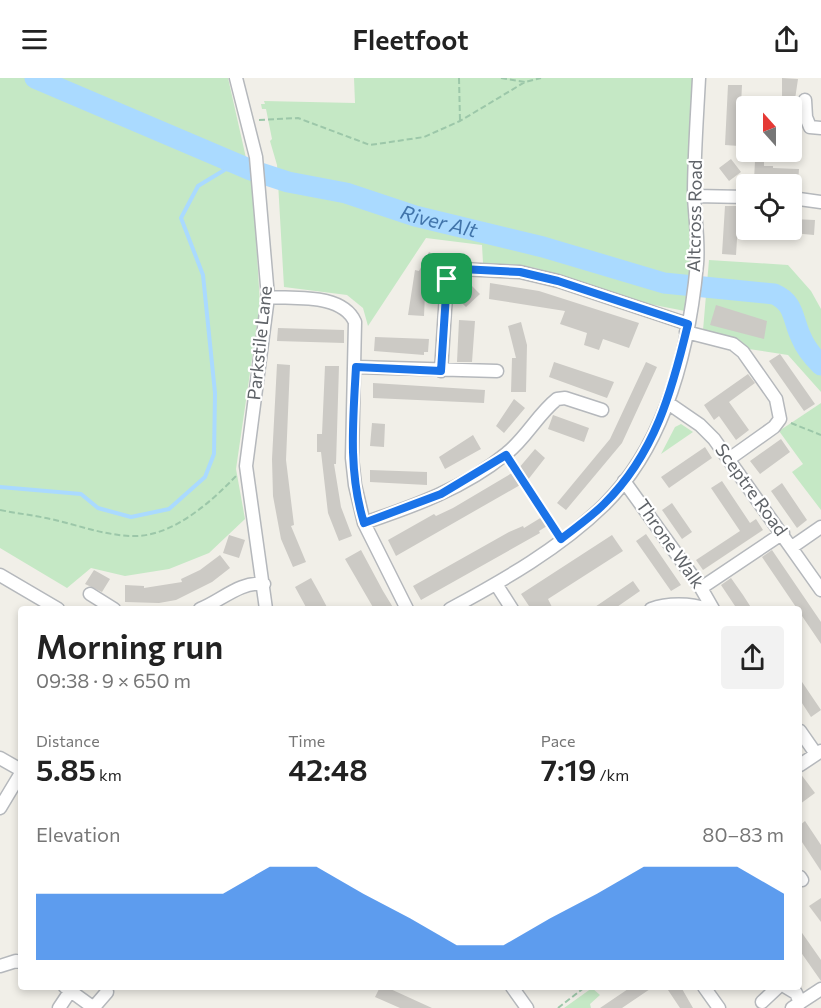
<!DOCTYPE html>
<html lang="en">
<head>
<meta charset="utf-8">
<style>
  :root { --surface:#fff; --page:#f2f2f2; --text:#222; --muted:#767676; --accent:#1a73e8 }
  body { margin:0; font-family:Commissioner,sans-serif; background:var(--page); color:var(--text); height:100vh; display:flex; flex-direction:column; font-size:22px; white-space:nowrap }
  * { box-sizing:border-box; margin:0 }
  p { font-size:20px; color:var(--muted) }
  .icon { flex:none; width:33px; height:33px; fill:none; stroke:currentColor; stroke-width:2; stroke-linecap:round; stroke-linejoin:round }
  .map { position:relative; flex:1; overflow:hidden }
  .details { position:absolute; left:18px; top:528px; width:784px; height:384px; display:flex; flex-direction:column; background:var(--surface); border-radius:6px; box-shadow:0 3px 9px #0003 }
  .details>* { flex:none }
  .needle { width:39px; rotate:339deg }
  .buttons { position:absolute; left:736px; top:18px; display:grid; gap:12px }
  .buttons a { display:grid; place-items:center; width:66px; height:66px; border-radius:6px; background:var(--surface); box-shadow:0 3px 9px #0003; font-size:30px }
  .pin { position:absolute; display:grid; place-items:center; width:51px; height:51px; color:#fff; margin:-26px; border-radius:12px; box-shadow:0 3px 9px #0006 }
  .round { display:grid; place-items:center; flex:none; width:63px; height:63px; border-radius:6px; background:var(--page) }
  .headline { display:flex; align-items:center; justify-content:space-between; height:102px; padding:0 18px }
  h1 { font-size:33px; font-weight:600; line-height:45px }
  .stats { display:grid; grid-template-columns:repeat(3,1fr); gap:9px; height:102px; padding:6px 18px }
  .stats div { display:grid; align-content:center }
  .stats b { font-size:30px; font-weight:600 }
  .stats small { font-size:16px; font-weight:400 }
  .stats p { font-size:16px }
  .chart { height:168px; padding:12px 18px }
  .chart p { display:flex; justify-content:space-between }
  .chart svg { width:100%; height:108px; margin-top:6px; fill:var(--accent); opacity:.7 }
  header { display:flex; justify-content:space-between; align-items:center; height:78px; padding:0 18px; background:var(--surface); font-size:27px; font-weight:600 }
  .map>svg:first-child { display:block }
</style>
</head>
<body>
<header><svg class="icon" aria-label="menu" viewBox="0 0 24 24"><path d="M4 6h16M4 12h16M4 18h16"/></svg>Fleetfoot<svg class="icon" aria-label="share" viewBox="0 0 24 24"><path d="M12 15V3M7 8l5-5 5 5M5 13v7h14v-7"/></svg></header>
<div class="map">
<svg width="821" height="930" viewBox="0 0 821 930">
  <rect width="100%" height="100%" fill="#f1efe8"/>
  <path fill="#c5e8c5" d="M0,0H228L253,111L260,226L236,391L245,441L209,475L169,491L125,498L91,490L67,510L0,470Z
    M354,0H699L690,234L644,225L536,190L483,185L482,167L426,160L368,248L363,230L347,217L284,209L277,87L270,63L272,61L266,31H262L261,26H265L264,23L355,25Z
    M709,182L788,187L811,213L821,231V314L788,277L702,264Z
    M821,325V432L792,394L803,386L779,353Z
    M681,346L693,354L661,376L675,349Z
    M592,910L600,917L590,926L591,930H564Z"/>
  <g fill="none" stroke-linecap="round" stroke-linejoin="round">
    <path stroke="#aadaff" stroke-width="4" d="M0,409L81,416L98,430L131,439L169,431L205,399L214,376L215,315L203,197L181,140L198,108L226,91L251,92"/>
    <path stroke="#aadaff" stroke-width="21" id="s1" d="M35,0L251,92L288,104L346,115L415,138L543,169L664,205L774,216C795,225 792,240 801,259C805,269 813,279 821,287"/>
  </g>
  <path fill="#cccac5" d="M782,0L798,1L794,28H782Z
    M728,7H742L739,68L725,67Z
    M731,81L741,94L729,103L719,90Z
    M764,82V88H773V90L799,91L798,105L754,102L755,83Z
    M725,128H739L736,177L722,176Z
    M792,141L815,142L814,157L792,155Z
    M429,174L441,180L435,190L433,189L425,215L424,238L408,237L415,192L419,193Z
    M490,205L539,213L639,245L629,270L603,261L599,272L584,267L587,255L560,246L565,233L489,221Z
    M470,206L480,216L466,229L456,219Z
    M716,227L767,243L764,261L710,247Z
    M459,242L475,243L472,284H457Z
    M521,244L527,267L526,314H511L512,280H516L508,248Z
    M278,250L344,252V265L277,263Z
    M375,259L429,261L428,274H424V277L374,273Z
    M780,276L815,326L804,333L769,283Z
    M554,284L614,304L607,320L549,299Z
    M646,284L657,289L622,365L566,432L557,425L610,361Z
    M277,286L290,287L286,382L294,447L291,448L306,484L293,489L281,461L273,418L272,381Z
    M325,288H339L336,386H334L341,429L352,458L339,463L328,435L321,374H317V356H322Z
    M748,296L755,305L729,324L749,352L736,362L719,338L714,342L704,327Z
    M373,305L485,312L484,325L373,320Z
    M514,321L525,330L504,355L496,348Z
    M553,337L589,350L584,364L548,351Z
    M372,345L385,346L384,369L370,368Z
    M473,357L481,371L445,391L439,379Z
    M781,361L790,374L760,396L750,383Z
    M705,369L712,380L669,410L661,399Z
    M535,371L545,380L527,403L396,478L388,462L434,436L436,438L453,430L512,395L513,397Z
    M370,392L427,394V407L370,404Z
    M722,403L750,445L756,441L763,452L703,492L696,482L740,453L711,410Z
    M782,405L807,442L797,450L771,413Z
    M672,425L692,454L682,461L662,432Z
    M542,439L547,448L539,453L540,455L421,522L413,508L509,454L523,448L524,450Z
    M646,456L681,507L671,513L636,463Z
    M229,457L245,462L239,480L223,475Z
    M612,457L623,473L548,521L553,531H531L521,516Z
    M361,472L383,513L394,531H374L345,481Z
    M772,472L821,544V566L762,479Z
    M220,477L230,490L212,504L176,522L159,525L125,524V507L144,508V510L182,504L181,501L200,492Z
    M94,492L110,501L102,514L85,506Z
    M311,500L320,516L328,531H307L295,509Z
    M731,500L743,517L752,531H737L721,507Z
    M633,503L640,513L614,531H592Z
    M800,601L821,632L811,639L800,622Z
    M800,695L815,715L800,726Z
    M805,743L821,767V793L800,761V747Z
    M821,820V844L809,828Z
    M800,852L821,882V903L800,873Z
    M380,909H386L432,930H400L375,919Z
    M631,909H653L622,930H600Z
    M666,909H681L693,930H680Z"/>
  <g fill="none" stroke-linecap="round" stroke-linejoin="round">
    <defs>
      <path id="minor" d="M236,0L256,79L268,219L246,388L266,531
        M805,22L806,39L810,49L821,50
        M694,118L747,119
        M792,120L821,124
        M268,219C295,221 342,215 355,244L352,380L355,407L364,445L407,531
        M686,254L733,266L743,274L776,321L780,341L774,349L729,381
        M356,289L497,293
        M441,293L447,201L461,191L520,194L558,203L688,246
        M668,325L700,347L714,361L821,512
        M624,403L701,510L713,531
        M364,445C414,428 465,410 507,375C526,360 538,336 557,321L565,320L602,332
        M792,469L821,449
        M0,497L58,531
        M496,506L512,531
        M701,510L783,455
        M90,516L114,531
        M200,531C221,523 240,503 264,506
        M450,531C504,502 560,470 604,427C667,365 689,271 697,186C699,164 695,140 694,118C694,79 697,39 699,0
        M651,531C667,525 691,525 706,531
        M800,653L816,676
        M0,680L21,692
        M800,687L821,673
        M0,730L21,695
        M800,799L802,802
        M0,888L16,883L21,884
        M65,909L94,930
        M512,909L527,930
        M704,909L719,930
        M786,909L796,915L800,925
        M762,924L778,909
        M95,928L107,914
        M59,930L73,909
        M792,930L821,911"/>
    </defs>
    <use href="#minor" stroke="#b5b8bc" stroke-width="15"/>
    <path stroke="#9cc7a9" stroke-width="2" stroke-dasharray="6 3" stroke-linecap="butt" d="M459,0L460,43
      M501,0L525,4
      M259,42L298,40L370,67L424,59L460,43L525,4L541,0
      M791,345L821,357
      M512,387L555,452
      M0,432C20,436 40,438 59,443C83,449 106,457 131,458C171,460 210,425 236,398
      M558,930L585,909"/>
    <use href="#minor" stroke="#fff" stroke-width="12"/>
  </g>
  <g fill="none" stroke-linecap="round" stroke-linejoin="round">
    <defs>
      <path id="route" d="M461,191L520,194L558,203L688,246C672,313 655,376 604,426C591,439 575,450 561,461L506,377L441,416L364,445C348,394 353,342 356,289L441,293L447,201Z"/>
    </defs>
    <use href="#route" stroke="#fff" stroke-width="12"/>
    <use href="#route" stroke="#1a73e8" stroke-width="8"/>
  </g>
  <g text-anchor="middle" stroke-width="4.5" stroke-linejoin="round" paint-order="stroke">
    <g font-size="18" fill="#5f6368" stroke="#fff">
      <text transform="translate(695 138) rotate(-89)" y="6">Altcross Road</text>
      <text transform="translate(260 265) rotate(-84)" y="6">Parkstile Lane</text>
      <text transform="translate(751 412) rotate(54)" y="6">Sceptre Road</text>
      <text transform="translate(670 466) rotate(55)" y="6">Throne Walk</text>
    </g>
    <g font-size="20" font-style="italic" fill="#4174aa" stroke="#fff">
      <text dy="7" stroke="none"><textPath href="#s1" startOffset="430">River Alt</textPath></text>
    </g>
  </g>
</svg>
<div class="buttons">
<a><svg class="needle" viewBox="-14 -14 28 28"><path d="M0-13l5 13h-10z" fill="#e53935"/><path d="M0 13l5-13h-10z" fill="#767676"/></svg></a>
<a><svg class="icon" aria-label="locate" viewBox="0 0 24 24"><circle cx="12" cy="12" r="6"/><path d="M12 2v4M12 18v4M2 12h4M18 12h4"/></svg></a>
</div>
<div class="pin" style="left:447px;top:201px;background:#1e9e55"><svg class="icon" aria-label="arrive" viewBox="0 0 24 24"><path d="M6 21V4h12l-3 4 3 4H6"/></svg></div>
<section class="details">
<div class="headline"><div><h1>Morning run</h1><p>09:38 · 9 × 650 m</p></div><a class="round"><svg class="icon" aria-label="share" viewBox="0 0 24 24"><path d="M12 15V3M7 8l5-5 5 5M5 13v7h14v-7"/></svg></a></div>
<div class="stats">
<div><p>Distance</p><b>5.85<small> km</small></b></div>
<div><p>Time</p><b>42:48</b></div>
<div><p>Pace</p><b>7:19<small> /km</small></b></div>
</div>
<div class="chart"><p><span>Elevation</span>80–83 m</p>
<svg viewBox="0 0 160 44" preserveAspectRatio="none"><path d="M0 44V17L10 17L20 17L30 17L40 17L50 6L60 6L70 17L80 27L90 38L100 38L110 27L120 17L130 6L140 6L150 6L160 17V44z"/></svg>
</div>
</section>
</div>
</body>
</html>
